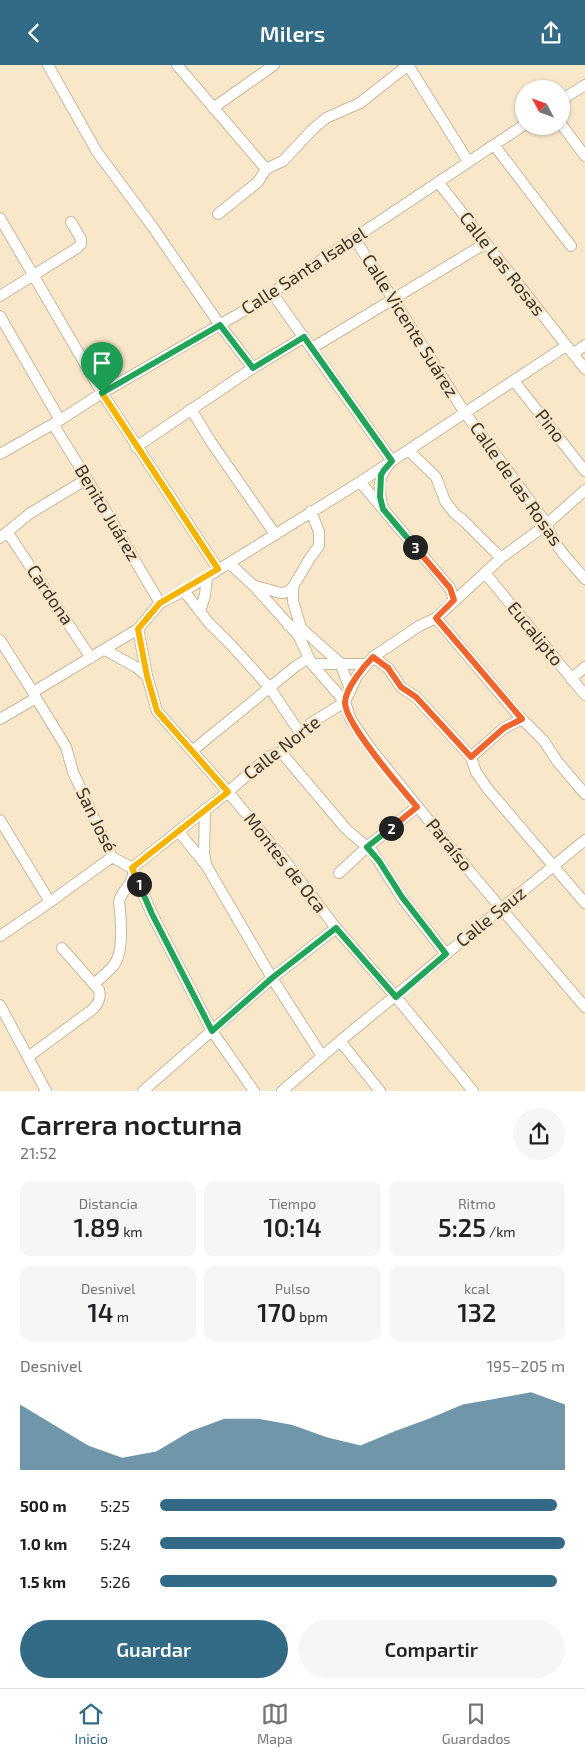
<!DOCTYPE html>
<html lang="es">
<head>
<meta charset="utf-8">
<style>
  :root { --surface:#fff; --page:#f6f6f6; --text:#202124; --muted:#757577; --line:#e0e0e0; --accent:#336a85 }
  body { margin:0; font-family:"Exo 2",sans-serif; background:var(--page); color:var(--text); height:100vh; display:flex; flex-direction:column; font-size:19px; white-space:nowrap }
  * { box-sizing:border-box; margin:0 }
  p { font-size:16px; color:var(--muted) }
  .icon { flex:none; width:28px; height:28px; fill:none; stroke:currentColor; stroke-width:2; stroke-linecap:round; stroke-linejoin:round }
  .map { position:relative; height:1026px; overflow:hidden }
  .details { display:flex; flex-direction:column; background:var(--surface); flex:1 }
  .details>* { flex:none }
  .needle { width:32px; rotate:311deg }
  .buttons { position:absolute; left:515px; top:15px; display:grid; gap:10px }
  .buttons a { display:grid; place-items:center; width:55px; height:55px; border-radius:50%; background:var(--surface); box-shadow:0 1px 4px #0004; font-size:25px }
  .pin { position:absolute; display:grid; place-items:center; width:42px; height:42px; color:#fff; margin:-51px -21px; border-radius:50% 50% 50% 0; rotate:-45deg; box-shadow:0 0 5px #0007 }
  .pin .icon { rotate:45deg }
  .km { position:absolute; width:25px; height:25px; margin:-12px; border-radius:50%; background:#222; color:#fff; font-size:14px; line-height:25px; text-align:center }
  .round { display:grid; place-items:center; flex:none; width:52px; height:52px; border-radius:26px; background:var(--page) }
  .summary { display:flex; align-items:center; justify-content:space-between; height:85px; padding:0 20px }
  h1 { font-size:28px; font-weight:600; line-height:38px }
  .metrics { display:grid; grid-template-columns:repeat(3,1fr); gap:8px; height:85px; padding:5px 20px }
  .metrics div { display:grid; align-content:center; border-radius:10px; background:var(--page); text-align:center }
  .metrics b { font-size:25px; font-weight:600 }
  .metrics small { font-size:14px; font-weight:400 }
  .metrics p { font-size:14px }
  .chart { height:140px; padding:10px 20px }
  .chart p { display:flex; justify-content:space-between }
  .chart svg { width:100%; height:90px; margin-top:5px; fill:var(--accent); opacity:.7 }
  .primary-button { display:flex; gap:10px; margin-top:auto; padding:10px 20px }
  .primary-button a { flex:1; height:58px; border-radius:30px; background:var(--accent); color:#fff; font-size:20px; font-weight:600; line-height:58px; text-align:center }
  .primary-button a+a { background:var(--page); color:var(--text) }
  ul { padding:0 20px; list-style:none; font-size:16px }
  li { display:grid; grid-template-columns:80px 60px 1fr; align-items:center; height:38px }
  li i { height:12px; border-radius:6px; background:var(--accent) }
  header { display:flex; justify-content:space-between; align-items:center; height:65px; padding:0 20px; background:var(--accent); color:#fff; font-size:22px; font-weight:600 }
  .dock { display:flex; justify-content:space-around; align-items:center; height:70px; border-top:1px solid var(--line); background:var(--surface); font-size:14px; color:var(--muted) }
  .dock a { display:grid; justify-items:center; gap:2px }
  .dock .selected { color:var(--accent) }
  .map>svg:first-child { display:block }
</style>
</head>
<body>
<header><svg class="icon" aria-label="back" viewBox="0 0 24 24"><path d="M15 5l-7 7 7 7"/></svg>Milers<svg class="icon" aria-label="share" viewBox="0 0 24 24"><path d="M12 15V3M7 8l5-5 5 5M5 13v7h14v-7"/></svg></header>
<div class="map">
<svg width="585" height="1026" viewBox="0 0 585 1026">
  <rect width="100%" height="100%" fill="#f8e7c9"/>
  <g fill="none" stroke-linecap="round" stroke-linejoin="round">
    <defs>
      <path id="minor" d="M48,0L97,87L152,161L220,260L253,303
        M177,0L266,104
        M408,0L468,96
        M561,35L585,20
        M213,43L274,0
        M561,59L585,91
        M494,80L571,181
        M438,117L585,304
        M218,149L258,117L266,104L283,96L312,65L326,53L360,38L408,0
        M0,153L102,328L218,504
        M355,174L465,348L547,459C552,480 572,498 585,514
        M272,228L392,396C377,411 378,424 383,444
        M0,231L77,183L81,179V174L71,157
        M0,251L60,355
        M312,283L486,178
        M573,289L585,280
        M514,316L585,406
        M191,344L211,377L275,469
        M53,359L87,414L160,538
        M136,382L253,303L304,272
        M408,385L436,412L445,436L455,449L463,455L501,493
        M0,389L60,355L102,328L254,240L524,60
        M360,417L450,523L454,535
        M8,468L91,593
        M0,473L29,449L87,414
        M229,498L254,521L298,570L312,599L345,637L351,655L371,684L477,815L585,942
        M485,508L585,630
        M255,521L281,528L288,527L293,522L310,493L319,481V467L311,446
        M293,522V536L301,563
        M184,526L209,558L233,582L270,623L300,668
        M200,547L205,530L207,512
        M436,553L517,649L544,676L557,696L585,729
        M288,560L301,563L340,598L350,624
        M138,564L147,611L157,646L228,727L287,798L336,863L396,932L473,1026
        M0,575L33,627
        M105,585L136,602L147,611
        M373,592L388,603L401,622L416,632L471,692L476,707L487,723L585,838
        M312,599H366
        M571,614L585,602
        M36,633L66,682L73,707L112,792L132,803L152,849L212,966L254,1026
        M0,654L36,633L33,627L138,564L160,538L184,526L360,417L566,281
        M192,686L296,601L309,593
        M281,687L347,765L372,786L402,833L446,889
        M471,692L504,663L522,654
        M205,744L204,789L206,799
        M0,755L50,837
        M178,766L206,800L272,913L322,991
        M132,803L228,727L261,698L270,691L281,687L311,658L345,637L357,611L373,592L419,561L436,553L501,493L547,459L585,425
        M339,808L367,782L417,742
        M0,871L50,837L112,792
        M94,919C101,913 108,907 114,900C124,886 121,853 119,837C121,825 134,819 133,807
        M0,940L46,1026
        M340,976L380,1026
        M28,992L93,944C99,938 101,933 99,925L62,883
        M143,1026L272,913L336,863
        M282,1026L340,976L585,775"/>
    </defs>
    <use href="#minor" stroke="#c9b99b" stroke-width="12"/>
    <use href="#minor" stroke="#fff" stroke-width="10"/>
  </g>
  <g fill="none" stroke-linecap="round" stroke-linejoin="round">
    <defs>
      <path id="split-1" d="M102,328L218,504L160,538L138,564L147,611L157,646L228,727L132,803L139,819"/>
      <path id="split-2" d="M139,819L152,849L212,966L272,913L336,863L396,932L446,889L402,832L379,796L367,782L391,763"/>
      <path id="split-3" d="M391,763L417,742C402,724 344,658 345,637C346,623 363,602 373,592L388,603L401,622L416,632L471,692L504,663L522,654L436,553L454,535L450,523L415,482"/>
      <path id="split-4" d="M102,328L220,260L253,303L304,272L392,396L384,405L381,410L380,432L383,444L415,482"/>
    </defs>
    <use href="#split-1" stroke="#fff" stroke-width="10"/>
    <use href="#split-2" stroke="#fff" stroke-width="10"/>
    <use href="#split-3" stroke="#fff" stroke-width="10"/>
    <use href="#split-4" stroke="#fff" stroke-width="10"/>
    <use href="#split-1" stroke="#f5b400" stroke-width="6"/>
    <use href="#split-2" stroke="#22a559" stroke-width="6"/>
    <use href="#split-3" stroke="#f0652b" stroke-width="6"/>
    <use href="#split-4" stroke="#22a559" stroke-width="6"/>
  </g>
  <g text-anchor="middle" stroke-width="5" stroke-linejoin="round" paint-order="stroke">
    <g font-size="18" fill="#3a3428" stroke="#f8e7c9">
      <text transform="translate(502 199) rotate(52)" y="6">Calle Las Rosas</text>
      <text transform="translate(304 206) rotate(-33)" y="6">Calle Santa Isabel</text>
      <text transform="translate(410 261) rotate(58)" y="6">Calle Vicente Suárez</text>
      <text transform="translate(550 361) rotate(52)" y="6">Pino</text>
      <text transform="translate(516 419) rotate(55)" y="6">Calle de las Rosas</text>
      <text transform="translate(107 448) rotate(59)" y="6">Benito Juárez</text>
      <text transform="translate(50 530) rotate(56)" y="6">Cardona</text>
      <text transform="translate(535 569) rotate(51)" y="6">Eucalipto</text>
      <text transform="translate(282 683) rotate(-38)" y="6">Calle Norte</text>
      <text transform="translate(96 755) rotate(64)" y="6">San José</text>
      <text transform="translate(449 780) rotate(51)" y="6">Paraíso</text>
      <text transform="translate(285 798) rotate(52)" y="6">Montes de Oca</text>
      <text transform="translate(491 852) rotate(-39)" y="6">Calle Sauz</text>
    </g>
  </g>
</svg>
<div class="buttons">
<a><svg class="needle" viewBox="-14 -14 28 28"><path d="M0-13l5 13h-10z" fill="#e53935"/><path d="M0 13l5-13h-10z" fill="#757577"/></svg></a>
</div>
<div class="pin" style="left:102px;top:328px;background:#1e9e55"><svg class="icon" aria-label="arrive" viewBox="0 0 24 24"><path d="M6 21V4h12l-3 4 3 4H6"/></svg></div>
<b class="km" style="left:139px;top:819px">1</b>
<b class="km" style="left:391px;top:763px">2</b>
<b class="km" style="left:415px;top:482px">3</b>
</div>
<section class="details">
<div class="summary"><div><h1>Carrera nocturna</h1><p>21:52</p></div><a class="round"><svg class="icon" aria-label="share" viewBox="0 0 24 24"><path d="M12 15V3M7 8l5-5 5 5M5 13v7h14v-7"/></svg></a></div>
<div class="metrics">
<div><p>Distancia</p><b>1.89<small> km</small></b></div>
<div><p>Tiempo</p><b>10:14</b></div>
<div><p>Ritmo</p><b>5:25<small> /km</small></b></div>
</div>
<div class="metrics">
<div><p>Desnivel</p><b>14<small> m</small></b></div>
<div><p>Pulso</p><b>170<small> bpm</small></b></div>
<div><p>kcal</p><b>132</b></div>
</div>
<div class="chart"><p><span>Desnivel</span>195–205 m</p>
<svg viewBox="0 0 160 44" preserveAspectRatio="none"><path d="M0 44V12L10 22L20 32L30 38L40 35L50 25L60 19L70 19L80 22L90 28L100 32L110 25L120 19L130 12L140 9L150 6L160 12V44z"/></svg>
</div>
<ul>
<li><b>500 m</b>5:25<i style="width:98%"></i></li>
<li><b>1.0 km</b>5:24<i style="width:100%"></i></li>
<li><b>1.5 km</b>5:26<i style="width:98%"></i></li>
</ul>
<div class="primary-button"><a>Guardar</a><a>Compartir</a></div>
</section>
<nav class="dock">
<a class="selected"><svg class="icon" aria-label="home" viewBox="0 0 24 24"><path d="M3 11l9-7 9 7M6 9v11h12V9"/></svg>Inicio</a>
<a><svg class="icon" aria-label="map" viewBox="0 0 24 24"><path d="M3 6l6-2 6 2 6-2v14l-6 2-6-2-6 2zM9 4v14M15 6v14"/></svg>Mapa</a>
<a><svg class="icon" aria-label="saved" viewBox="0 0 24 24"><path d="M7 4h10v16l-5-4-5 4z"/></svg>Guardados</a>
</nav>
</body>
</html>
